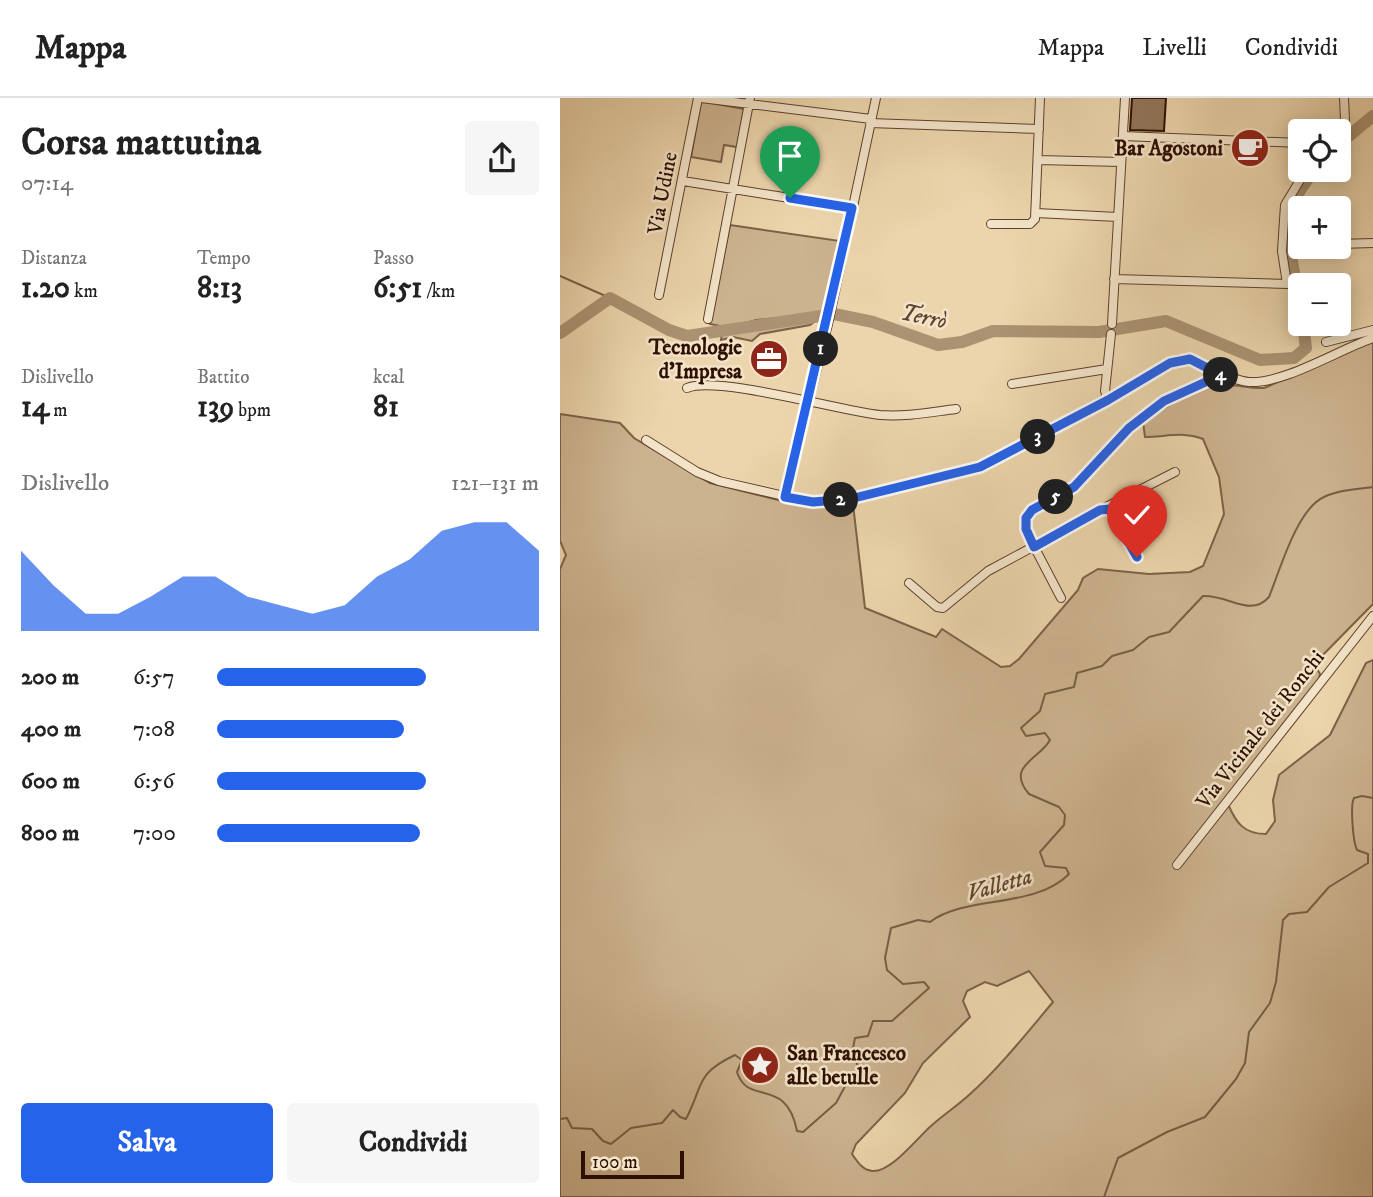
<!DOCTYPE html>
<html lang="it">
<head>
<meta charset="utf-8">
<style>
  :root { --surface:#fff; --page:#f6f6f6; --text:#222; --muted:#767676; --line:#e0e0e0; --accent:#2563eb }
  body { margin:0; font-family:"IM FELL DW Pica",serif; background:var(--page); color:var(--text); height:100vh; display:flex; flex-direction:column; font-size:26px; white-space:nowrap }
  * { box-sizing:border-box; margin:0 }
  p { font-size:23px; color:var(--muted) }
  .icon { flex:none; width:38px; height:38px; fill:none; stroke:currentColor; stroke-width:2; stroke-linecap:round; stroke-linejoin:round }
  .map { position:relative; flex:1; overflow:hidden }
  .sheet { display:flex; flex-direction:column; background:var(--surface); width:560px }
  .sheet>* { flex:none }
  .controls { position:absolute; left:728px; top:21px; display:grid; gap:14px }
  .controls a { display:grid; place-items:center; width:63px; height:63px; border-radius:7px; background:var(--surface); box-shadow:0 4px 18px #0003; font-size:35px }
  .scale { position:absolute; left:21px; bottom:18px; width:103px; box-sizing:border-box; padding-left:7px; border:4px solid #2e0f01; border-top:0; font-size:19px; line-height:24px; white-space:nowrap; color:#2e0f01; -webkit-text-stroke:5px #f3e4c9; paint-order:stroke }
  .pin { position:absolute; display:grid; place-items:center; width:60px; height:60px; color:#fff; margin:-72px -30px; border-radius:50% 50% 50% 0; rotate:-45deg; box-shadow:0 0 7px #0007 }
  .pin .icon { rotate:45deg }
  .km { position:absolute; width:35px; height:35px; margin:-18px; border-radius:50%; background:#222; color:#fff; font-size:19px; line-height:35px; text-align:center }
  .round { display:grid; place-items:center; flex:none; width:74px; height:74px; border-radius:7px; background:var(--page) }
  .head { display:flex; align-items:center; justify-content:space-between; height:119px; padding:0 21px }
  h1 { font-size:38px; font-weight:700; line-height:52px }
  .metrics { display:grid; grid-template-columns:repeat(3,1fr); gap:10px; height:119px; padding:7px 21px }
  .metrics div { display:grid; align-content:center }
  .metrics b { font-size:30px; font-weight:700 }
  .metrics small { font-size:19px; font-weight:400 }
  .metrics p { font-size:19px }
  .chart { height:196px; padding:14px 21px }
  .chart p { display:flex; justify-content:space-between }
  .chart svg { width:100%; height:126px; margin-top:7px; fill:var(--accent); opacity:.7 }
  .button { display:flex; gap:14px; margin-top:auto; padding:14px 21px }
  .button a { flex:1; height:80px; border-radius:7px; background:var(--accent); color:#fff; font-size:28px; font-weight:700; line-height:80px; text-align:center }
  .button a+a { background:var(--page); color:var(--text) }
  ul { padding:0 21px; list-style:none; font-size:23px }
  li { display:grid; grid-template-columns:112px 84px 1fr; align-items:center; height:52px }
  li i { height:18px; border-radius:9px; background:var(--accent) }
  header { display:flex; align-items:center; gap:42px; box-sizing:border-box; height:98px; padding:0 35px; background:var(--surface); border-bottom:2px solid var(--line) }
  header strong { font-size:33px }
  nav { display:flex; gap:38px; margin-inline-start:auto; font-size:24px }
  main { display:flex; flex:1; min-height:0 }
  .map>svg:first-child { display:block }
</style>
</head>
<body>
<header>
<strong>Mappa</strong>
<nav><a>Mappa</a><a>Livelli</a><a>Condividi</a></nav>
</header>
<main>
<section class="sheet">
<div class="head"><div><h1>Corsa mattutina</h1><p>07:14</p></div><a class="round"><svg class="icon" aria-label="share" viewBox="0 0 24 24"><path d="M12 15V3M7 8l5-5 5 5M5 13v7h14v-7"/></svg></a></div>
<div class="metrics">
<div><p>Distanza</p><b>1.20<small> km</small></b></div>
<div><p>Tempo</p><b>8:13</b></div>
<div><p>Passo</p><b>6:51<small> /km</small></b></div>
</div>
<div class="metrics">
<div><p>Dislivello</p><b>14<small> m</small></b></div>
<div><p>Battito</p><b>139<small> bpm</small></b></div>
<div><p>kcal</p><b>81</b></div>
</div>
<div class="chart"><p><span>Dislivello</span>121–131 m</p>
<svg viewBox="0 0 160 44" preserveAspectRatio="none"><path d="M0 44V16L10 28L20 38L30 38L40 32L50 25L60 25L70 32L80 35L90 38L100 35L110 25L120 19L130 9L140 6L150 6L160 16V44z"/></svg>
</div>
<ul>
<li><b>200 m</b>6:57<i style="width:65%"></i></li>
<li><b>400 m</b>7:08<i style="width:58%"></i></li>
<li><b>600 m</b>6:56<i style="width:65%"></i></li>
<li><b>800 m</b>7:00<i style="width:63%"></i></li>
</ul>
<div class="button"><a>Salva</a><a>Condividi</a></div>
</section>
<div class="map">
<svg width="813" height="1099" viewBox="0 0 813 1099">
  <rect width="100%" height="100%" fill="#ecd5ac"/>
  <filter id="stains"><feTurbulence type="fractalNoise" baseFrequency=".00286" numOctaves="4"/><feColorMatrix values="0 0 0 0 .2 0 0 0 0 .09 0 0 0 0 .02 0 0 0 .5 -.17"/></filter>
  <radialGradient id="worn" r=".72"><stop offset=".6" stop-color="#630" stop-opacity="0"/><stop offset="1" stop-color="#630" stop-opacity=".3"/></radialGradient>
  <path fill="#ccb38f" stroke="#7d6148" stroke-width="2" fill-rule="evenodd" d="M141,3L184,11L177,49L164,47L161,64L131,59Z
    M170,127L280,143L265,215L196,222L170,230L150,226Z
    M259,220L250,227L200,236L192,243L173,239L161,242L162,235Z
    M813,243V506L754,566L760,576L757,591L668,706C676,725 684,736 706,736L715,723L713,702L719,677L770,637L806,565L813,562V1099H0V471L6,457L0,443V316L60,325L74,340L150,385L238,407L293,406L305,510L376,539L382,531L441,569L450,568L459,561L518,492L523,480L538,471L589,476L630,474L643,468L664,416L659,379L643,341C625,333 605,339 585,339L583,324C605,311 628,292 654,287C669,284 688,291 704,290ZM469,873L493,904C466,936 440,969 409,997C397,1008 383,1017 371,1028C358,1039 331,1075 312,1073C302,1072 297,1063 292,1056L296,1046L345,995L363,965L410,919L403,903L407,893L425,884L437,888Z"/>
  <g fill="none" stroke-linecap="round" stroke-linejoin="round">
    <path stroke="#795e45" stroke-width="2" d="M0,178L50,200
      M0,1021L7,1020L12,1030L32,1031L43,1043L51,1046L71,1030L102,1025L113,1012L120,1019L126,1021C144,986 135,976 175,957L182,962L177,974C188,1009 226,977 237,1033L243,1034L276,1005L289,981L301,974L292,955L295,940L308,938L313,923H332L369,890L364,884L343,886L327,872L325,860L331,830L358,822L370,824C405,797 475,811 509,776L506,770L485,768L480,754L504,727L505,717L499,709L469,696C445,668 480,661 490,642L485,635L466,638L461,630L480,613L485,596L514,589L517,575L542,568L552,558L573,552L589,539L609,534L643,498C670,497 690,520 709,499C720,472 737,411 764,399C779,392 797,391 813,389
      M544,1099L558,1060L607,1034L645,1019L676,981L685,965L689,934L710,905L716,884L723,822L729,816L747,814L769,789L808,765V756L797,752C793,744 790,707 794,700L802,698L813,700"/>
    <path stroke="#ab9272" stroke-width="12" d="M779,46L813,18
      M740,207C735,175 721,131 736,99C741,90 748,81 754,72
      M0,235L50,200L109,232L127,238L274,216L313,224L378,247L402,244L433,233L539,234L606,223L700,262L734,260L746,250L743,226"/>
  </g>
  <path fill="#91765a" stroke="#2e0f01" stroke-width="2" d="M572,0H606L604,33L570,32Z"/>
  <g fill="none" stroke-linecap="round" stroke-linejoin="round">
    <defs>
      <path id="minor" d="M141,0L311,21
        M784,0L785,22
        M310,25L479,31
        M779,37L785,31
        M563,38L740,45
        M478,62L561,64
        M123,83L292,110
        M476,115L558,119
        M431,126H470L475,121L480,0
        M779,146L813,145
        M554,181L727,186L722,153L725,107L746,72
        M99,197L138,0
        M148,221L190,0
        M552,226L565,0
        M766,244L813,232
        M452,286L547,271
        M127,290C156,277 281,313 320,317C346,319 371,314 396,311
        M548,302L545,293L551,236
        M86,342L137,374L159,383L246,403L290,401L425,367L617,262C639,257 664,282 689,284C724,286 778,252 813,240
        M225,399L269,222L316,0
        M546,409L615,374
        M349,485L377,509L383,510L428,473L545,410L553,414L577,459
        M501,500L466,433V418L514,389L569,330L604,303L661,277
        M617,767L813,518"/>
    </defs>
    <use href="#minor" stroke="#5e402c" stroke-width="10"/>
    <use href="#minor" stroke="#f3e4c9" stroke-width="8"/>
  </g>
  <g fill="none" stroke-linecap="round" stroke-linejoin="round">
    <defs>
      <path id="route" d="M230,100L292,110L225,399L253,404L290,401L420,369L548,302L610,265L630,261L661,277L604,303L569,330L514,389L472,412L466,420V431L474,449L540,412L550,411L577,459"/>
    </defs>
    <use href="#route" stroke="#fff" stroke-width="14"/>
    <use href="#route" stroke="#2563eb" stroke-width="9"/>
  </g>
  <defs>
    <symbol id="cafe-disc" viewBox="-11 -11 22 22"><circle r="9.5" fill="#8f2418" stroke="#f3e4c9"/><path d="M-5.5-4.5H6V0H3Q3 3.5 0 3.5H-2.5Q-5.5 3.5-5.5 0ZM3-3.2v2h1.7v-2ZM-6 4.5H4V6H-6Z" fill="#fff"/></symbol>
    <symbol id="office-disc" viewBox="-11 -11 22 22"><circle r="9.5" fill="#8f2418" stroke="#f3e4c9"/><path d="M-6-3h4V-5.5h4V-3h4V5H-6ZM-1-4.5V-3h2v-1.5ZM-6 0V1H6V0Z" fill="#fff"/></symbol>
    <symbol id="sight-disc" viewBox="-11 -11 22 22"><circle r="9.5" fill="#8f2418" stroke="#f3e4c9"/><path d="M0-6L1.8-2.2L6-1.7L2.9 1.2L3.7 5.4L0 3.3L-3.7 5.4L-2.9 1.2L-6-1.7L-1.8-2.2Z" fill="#fff"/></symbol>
  </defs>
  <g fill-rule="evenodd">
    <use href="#cafe-disc" x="668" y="28" width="44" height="44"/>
    <use href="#office-disc" x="187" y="239" width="44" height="44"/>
    <use href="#sight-disc" x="178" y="945" width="44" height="44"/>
  </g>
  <g text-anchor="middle" stroke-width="5" stroke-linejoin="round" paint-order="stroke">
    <g font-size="21" font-weight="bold" fill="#2e0f01" stroke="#f3e4c9" text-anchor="end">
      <text x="663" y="57">Bar Agostoni</text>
      <text x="182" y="256">Tecnologie<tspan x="182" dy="24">d'Impresa</tspan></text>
      <text x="227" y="962" text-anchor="start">San Francesco<tspan x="227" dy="24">alle betulle</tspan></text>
    </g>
    <g font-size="21" fill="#2e0f01" stroke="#f3e4c9">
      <text transform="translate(102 95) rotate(-79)" y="7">Via Udine</text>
      <text transform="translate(700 631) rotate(-52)" y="7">Via Vicinale dei Ronchi</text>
    </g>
    <g font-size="23" font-style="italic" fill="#60432e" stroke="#f3e4c9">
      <text transform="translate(364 218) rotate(12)" y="8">Terrò</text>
      <text transform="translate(439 786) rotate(-16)" y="8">Valletta</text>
    </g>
  </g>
  <rect width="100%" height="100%" filter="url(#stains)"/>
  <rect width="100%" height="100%" fill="url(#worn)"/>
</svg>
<div class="controls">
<a><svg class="icon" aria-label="locate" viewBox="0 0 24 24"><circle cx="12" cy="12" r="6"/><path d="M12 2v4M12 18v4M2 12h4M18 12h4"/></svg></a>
<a>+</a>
<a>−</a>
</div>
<div class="scale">100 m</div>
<div class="pin" style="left:230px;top:100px;background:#1e9e55"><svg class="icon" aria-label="arrive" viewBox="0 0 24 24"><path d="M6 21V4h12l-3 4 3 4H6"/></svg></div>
<div class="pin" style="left:577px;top:459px;background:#d93025"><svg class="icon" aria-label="check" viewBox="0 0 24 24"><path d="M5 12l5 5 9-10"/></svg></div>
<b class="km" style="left:261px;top:251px">1</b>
<b class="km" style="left:281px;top:402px">2</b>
<b class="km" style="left:478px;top:339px">3</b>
<b class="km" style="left:661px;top:277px">4</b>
<b class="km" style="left:496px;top:399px">5</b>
</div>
</main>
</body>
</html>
